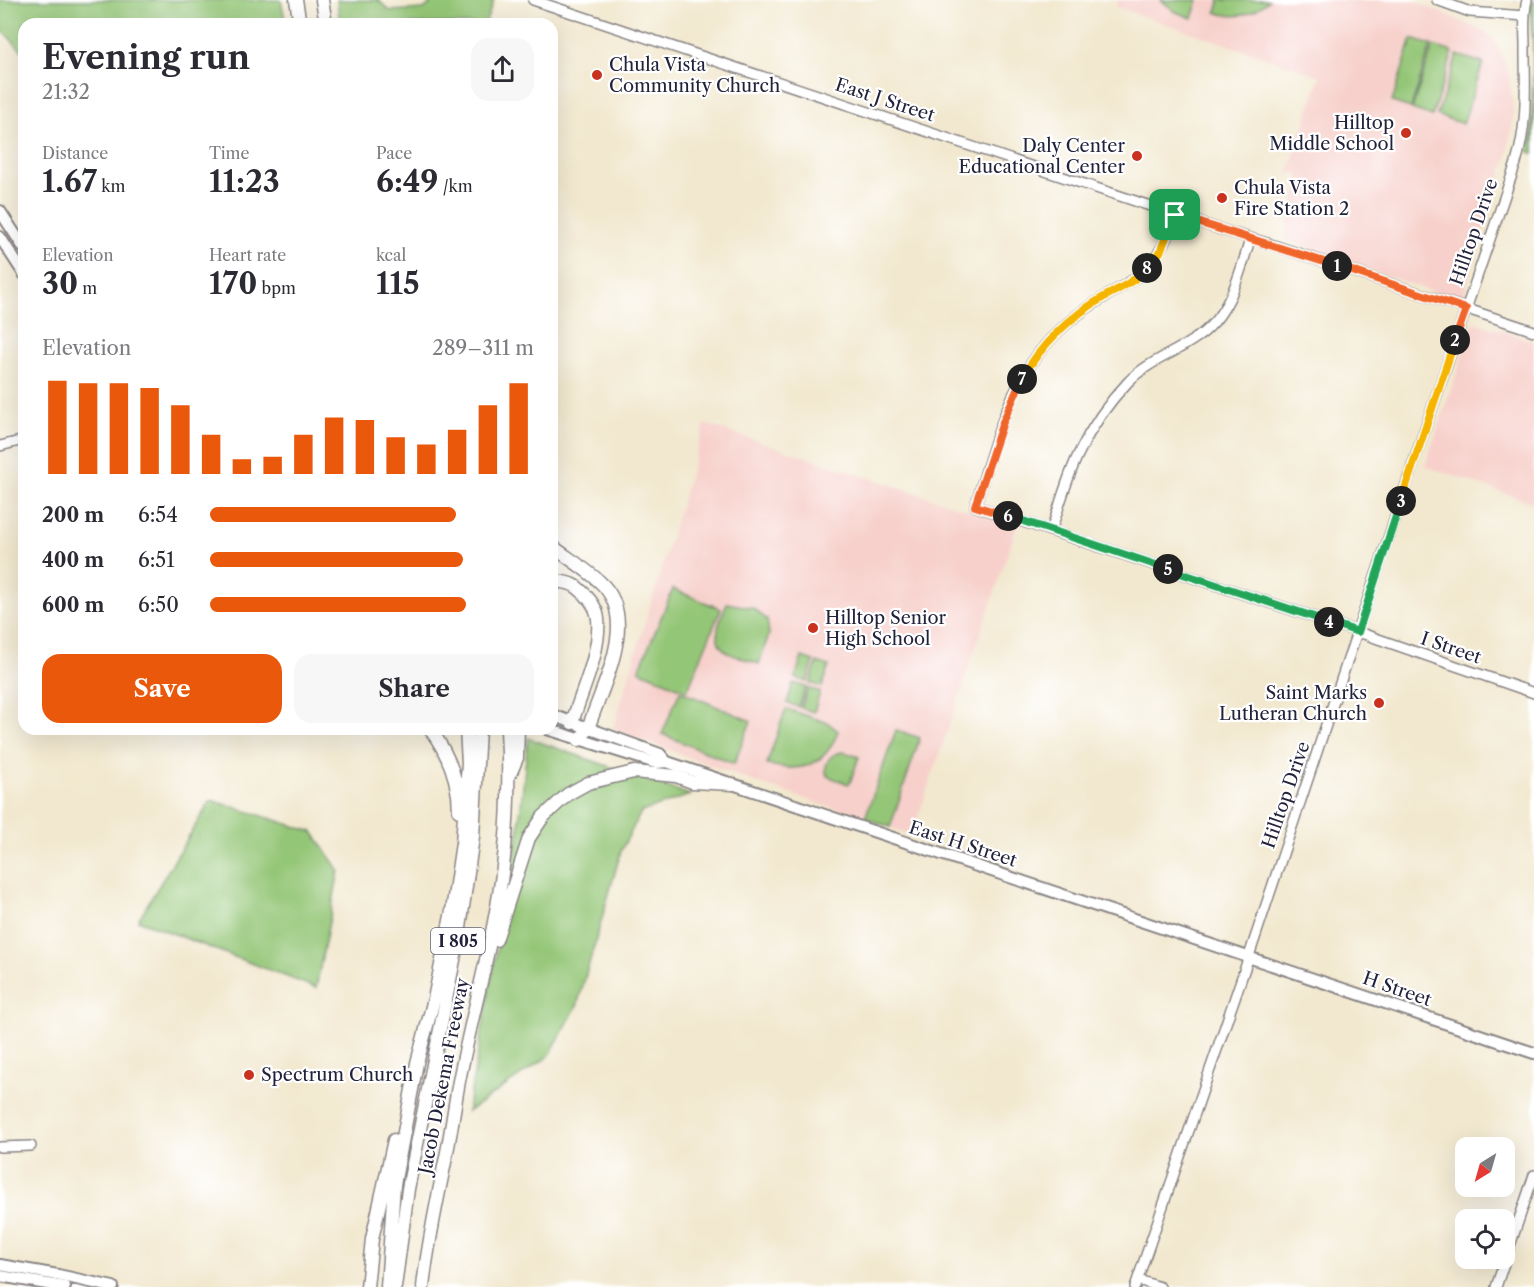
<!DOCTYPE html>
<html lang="en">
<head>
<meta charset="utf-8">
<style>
  :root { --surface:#fff; --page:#f7f7f7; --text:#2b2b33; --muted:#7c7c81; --accent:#ea580c }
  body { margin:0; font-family:"Libre Caslon Text",serif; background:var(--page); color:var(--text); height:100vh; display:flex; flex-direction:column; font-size:22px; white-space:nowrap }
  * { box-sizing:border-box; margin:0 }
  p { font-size:20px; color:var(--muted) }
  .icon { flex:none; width:33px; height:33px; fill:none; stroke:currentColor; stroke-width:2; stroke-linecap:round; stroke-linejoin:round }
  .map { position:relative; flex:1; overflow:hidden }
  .drawer { position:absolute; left:18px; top:18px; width:540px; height:717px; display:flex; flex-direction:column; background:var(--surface); border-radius:18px; box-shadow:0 6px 24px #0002 }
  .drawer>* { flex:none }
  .needle { width:39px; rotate:217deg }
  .tools { position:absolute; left:1455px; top:1137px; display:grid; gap:12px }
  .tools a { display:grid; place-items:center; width:60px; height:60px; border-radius:12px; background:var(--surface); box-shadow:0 6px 24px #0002; font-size:30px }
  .pin { position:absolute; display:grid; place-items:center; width:51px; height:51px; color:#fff; margin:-26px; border-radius:12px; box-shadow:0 3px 9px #0006 }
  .km { position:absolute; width:30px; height:30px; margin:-15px; border-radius:50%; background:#222; color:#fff; font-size:16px; line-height:30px; text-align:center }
  .round { display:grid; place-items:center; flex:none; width:63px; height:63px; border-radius:18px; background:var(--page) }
  .headline { display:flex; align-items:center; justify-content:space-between; height:102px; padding:0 24px }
  h1 { font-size:33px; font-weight:800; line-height:45px }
  .metrics { display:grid; grid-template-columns:repeat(3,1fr); gap:9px; height:102px; padding:6px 24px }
  .metrics div { display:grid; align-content:center }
  .metrics b { font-size:30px; font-weight:800 }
  .metrics small { font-size:16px; font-weight:400 }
  .metrics p { font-size:16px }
  .chart { height:168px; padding:12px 24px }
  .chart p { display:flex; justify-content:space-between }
  .chart svg { width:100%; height:108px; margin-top:6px; stroke:var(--accent); stroke-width:6 }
  .primary-button { display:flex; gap:12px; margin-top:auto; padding:12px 24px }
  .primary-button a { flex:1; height:69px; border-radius:18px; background:var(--accent); color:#fff; font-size:24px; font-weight:800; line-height:69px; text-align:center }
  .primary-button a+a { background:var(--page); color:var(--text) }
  ul { padding:0 24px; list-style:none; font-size:20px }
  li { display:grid; grid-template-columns:96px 72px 1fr; align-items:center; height:45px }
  li i { height:15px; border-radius:8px; background:var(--accent) }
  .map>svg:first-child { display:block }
</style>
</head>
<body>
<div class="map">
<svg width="1534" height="1287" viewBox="0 0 1534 1287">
  <rect width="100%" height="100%" fill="#fff"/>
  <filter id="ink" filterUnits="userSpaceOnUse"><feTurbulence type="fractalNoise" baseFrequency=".0167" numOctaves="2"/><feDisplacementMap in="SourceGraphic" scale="12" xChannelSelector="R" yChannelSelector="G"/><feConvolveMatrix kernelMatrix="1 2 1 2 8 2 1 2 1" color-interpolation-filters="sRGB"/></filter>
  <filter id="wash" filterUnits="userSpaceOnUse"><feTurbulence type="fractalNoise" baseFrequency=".008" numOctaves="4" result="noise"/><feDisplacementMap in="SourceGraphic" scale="24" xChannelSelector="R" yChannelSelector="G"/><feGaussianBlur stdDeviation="1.35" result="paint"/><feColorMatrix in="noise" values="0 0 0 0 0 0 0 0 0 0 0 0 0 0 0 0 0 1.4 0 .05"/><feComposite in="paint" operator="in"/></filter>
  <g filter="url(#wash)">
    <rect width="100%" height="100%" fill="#f2e8cf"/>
    <path fill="#f7d0cb" d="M1118,0H1412L1485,32L1494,39L1508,70L1514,114L1507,156L1461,302L1284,239L1300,180L1296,172L1288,174L1320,76L1116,7Z
      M1474,322L1534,341V503L1425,466Z
      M705,424L1017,526L912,835L758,783L613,729Z"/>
    <path fill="#94c677" stroke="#5b7459" stroke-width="1.5" d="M0,0H281L286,24H24V53L0,28Z
      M337,0H378L390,11L424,9L435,0H494L485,24H340Z
      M1161,0H1198L1192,18L1176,12Z
      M1220,0H1269C1254,14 1236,20 1216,12Z
      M1533,0H1534V154L1528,151L1532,136L1533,40L1530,10Z
      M1412,39L1431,45L1411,108L1392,102Z
      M1433,46L1453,52L1432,116L1412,109Z
      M1457,55L1483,63L1463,124L1437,115Z
      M673,589L721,609L687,691L639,670Z
      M727,603L753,608L767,620L769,634L759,664C749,659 736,658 727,652C709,641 721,617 727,603Z
      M802,657L814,661L807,682L795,678Z
      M817,662L829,666L822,687L810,683Z
      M793,683L806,687L799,707L787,703Z
      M808,688L820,692L814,712L801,708Z
      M680,691L751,721L734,764L662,734Z
      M787,709L828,723L838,731C826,766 801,774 767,764L785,711Z
      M896,730L920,738L890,827L865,818Z
      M528,738L690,795L641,812L621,851L577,1006L549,1056L467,1112L518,835Z
      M844,752L859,757L850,783L848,784L827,776C823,763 830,753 844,752Z
      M211,800L313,832L339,871L316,988L138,920Z"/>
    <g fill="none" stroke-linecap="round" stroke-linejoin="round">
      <path stroke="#80b5ef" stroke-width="1.5" d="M1515,0H1516"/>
    </g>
  </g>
  <g filter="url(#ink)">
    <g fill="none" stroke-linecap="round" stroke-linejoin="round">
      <defs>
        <path id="secondary" d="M533,0L1219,229L1270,244L1534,331
          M1437,0L1470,12L1525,16
          M1175,215C1169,235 1160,255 1145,270C1133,282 1117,289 1103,298C1079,312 1055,332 1038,354C1004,398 992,454 975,506L1335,624L1534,693
          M0,446L24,440
          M1051,531C1060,505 1067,477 1079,453C1091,428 1109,402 1128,382C1146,363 1172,354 1193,340C1229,318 1239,277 1250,239
          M0,1147L31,1146
          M1138,1280L1160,1287
          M1135,1287L1243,974L1412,467L1516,163C1528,123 1525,87 1525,47C1525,32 1523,15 1527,0
          M1496,1287L1534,1175"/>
        <path id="primary" d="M0,211L24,248
          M0,237L24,274
          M552,715L660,754L667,762
          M547,729L656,763L667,762L1534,1053
          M0,1265L58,1275L113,1287
          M0,1276L65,1287"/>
        <path id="highway" d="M296,0L300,24
          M322,0L326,24
          M552,546C568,558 586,569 600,582C641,619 601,687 588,729L579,740
          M552,583C559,580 572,583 578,588C587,595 597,607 598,619C601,652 581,692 572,723
          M430,729C448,753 459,781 459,811
          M511,772L517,758L518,729
          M496,940L529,838L543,817L568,794L588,783L634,772L676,776L692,782L732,784
          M367,1287L372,1239L394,1140
          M387,1287L394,1185L417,1063L434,999L452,911L462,843L468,763L466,729
          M395,1287L408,1189L459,935L473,837L479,729
          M423,1287C428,1241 438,1197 447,1152C452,1127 455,1101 460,1076C475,1000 498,925 505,848C509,808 509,768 507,729"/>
      </defs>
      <use href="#secondary" stroke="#8a8585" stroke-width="12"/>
      <use href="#primary" stroke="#8a8585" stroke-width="14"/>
      <use href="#highway" stroke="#8a8585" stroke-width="15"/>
      <use href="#secondary" stroke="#fff" stroke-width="9"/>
      <use href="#primary" stroke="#fff" stroke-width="10"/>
      <use href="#highway" stroke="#fff" stroke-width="12"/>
    </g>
  </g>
  <g fill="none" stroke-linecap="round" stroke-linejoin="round" filter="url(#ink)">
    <defs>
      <path id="split-1" d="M1175,215L1337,266"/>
      <path id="split-2" d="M1337,266L1466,309L1455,340"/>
      <path id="split-3" d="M1401,501L1455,340"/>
      <path id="split-4" d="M1329,622L1358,632L1401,501"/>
      <path id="split-5" d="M1168,569L1329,622"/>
      <path id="split-6" d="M1008,516L1168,569"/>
      <path id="split-7" d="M1008,516L975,506L1003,422L1022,379"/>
      <path id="split-8" d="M1022,379C1040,345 1071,316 1104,297C1119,289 1135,281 1147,268"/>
      <path id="split-9" d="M1147,268L1160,252L1175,215"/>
    </defs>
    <use href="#split-1" stroke="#fff" stroke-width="12"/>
    <use href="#split-2" stroke="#fff" stroke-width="12"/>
    <use href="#split-3" stroke="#fff" stroke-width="12"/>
    <use href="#split-4" stroke="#fff" stroke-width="12"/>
    <use href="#split-5" stroke="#fff" stroke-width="12"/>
    <use href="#split-6" stroke="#fff" stroke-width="12"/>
    <use href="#split-7" stroke="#fff" stroke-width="12"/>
    <use href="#split-8" stroke="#fff" stroke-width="12"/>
    <use href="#split-9" stroke="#fff" stroke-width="12"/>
    <use href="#split-1" stroke="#f0652b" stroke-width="8"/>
    <use href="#split-2" stroke="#f0652b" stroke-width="8"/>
    <use href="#split-3" stroke="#f5b400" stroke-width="8"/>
    <use href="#split-4" stroke="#22a559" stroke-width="8"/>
    <use href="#split-5" stroke="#22a559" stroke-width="8"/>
    <use href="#split-6" stroke="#22a559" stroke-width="8"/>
    <use href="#split-7" stroke="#f0652b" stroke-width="8"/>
    <use href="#split-8" stroke="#f5b400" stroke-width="8"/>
    <use href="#split-9" stroke="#f5b400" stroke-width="8"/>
  </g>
  <g fill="#c8321e" stroke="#fff" stroke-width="2">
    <circle cx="597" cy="75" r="6"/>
    <circle cx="1406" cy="133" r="6"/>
    <circle cx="1137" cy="156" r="6"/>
    <circle cx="1222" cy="198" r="6"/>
    <circle cx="813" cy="628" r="6"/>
    <circle cx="1379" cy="703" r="6"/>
    <circle cx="249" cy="1075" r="6"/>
  </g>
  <g text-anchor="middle" stroke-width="4.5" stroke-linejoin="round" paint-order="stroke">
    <rect fill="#fff" stroke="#646476" stroke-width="1.5" x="431" y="928" width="54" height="26" rx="4.5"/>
    <g font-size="16" font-weight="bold" fill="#22223b">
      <text x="458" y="947">I 805</text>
    </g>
    <g font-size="18" fill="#22223b" stroke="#fff" text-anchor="start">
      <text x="609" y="71">Chula Vista<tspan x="609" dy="21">Community Church</tspan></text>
      <text x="1394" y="129" text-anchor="end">Hilltop<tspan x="1394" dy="21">Middle School</tspan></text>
      <text x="1125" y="152" text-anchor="end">Daly Center<tspan x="1125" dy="21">Educational Center</tspan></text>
      <text x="1234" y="194">Chula Vista<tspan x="1234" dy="21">Fire Station 2</tspan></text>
      <text x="825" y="624">Hilltop Senior<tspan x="825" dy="21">High School</tspan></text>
      <text x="1367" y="699" text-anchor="end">Saint Marks<tspan x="1367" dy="21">Lutheran Church</tspan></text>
      <text x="261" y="1081">Spectrum Church</text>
    </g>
    <g font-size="18" fill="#22223b" stroke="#fff">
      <text transform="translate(885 100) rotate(18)" y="6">East J Street</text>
      <text transform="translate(1474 232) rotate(-71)" y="6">Hilltop Drive</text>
      <text transform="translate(1451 648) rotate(19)" y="6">I Street</text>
      <text transform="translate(1286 795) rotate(-71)" y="6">Hilltop Drive</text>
      <text transform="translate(963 844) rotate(18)" y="6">East H Street</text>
      <text transform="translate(1397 989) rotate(19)" y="6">H Street</text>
      <text transform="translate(444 1076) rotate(-79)" y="6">Jacob Dekema Freeway</text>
    </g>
  </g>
</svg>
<div class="tools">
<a><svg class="needle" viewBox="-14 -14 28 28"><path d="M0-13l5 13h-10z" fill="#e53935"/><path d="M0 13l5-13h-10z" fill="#7c7c81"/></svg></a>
<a><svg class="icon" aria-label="locate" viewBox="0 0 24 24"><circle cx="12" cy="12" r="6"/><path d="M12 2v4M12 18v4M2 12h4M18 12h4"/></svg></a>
</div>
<div class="pin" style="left:1175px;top:215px;background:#1e9e55"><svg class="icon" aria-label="arrive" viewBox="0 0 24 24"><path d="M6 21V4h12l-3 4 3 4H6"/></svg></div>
<b class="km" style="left:1337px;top:266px">1</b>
<b class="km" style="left:1455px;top:340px">2</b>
<b class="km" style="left:1401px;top:501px">3</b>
<b class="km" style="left:1329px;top:622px">4</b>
<b class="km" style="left:1168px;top:569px">5</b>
<b class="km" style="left:1008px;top:516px">6</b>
<b class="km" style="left:1022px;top:379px">7</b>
<b class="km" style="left:1147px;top:268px">8</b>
<section class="drawer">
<div class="headline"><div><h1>Evening run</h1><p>21:32</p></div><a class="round"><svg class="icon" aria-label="share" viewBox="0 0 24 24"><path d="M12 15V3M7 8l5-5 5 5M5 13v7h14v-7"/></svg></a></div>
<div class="metrics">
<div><p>Distance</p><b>1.67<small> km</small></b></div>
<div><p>Time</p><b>11:23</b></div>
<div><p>Pace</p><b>6:49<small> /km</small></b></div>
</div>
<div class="metrics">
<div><p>Elevation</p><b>30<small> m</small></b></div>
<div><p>Heart rate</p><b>170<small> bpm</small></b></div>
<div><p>kcal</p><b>115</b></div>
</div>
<div class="chart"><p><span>Elevation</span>289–311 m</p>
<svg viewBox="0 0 160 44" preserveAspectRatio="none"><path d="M5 44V6M15 44V7M25 44V7M35 44V9M45 44V16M55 44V28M65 44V38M75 44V37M85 44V28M95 44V21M105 44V22M115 44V29M125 44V32M135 44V26M145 44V16M155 44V7"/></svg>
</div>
<ul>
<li><b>200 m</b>6:54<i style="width:76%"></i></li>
<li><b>400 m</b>6:51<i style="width:78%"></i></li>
<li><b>600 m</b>6:50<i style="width:79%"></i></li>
</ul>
<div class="primary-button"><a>Save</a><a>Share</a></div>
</section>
</div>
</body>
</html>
